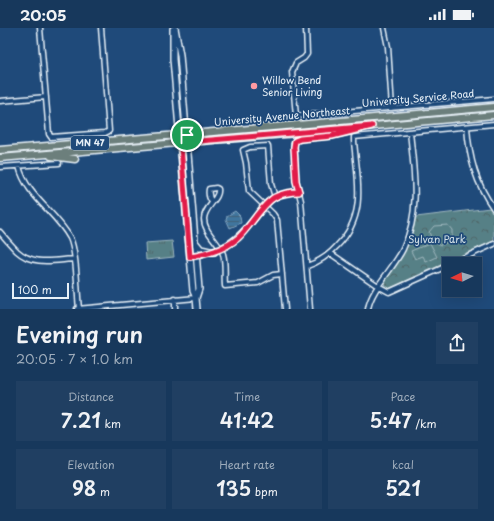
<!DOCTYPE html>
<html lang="en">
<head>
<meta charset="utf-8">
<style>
  :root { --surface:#17385c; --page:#203f62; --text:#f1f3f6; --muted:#9eacbb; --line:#365272 }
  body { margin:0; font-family:"Playpen Sans",sans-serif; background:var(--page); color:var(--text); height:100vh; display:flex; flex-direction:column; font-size:15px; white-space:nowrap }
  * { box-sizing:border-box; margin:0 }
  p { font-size:13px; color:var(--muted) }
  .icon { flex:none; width:22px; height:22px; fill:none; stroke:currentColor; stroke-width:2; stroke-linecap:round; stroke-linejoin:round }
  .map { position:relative; height:281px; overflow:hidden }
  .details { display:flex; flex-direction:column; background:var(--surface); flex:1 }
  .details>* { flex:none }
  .needle { width:26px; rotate:265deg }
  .fabs { position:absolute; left:442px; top:229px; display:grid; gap:8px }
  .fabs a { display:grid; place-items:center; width:40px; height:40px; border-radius:0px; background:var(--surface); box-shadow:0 4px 16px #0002,0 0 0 1px var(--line); font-size:20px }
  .scale { position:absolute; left:12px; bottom:10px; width:57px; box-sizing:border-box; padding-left:4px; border:2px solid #e8f1f8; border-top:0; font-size:11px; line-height:14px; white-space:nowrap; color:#e8f1f8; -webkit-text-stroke:3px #1f4a7a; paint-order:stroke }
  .pin { position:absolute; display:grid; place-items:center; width:34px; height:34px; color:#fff; margin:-17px; border:2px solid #fff; border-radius:50%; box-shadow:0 1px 4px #0007 }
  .round { display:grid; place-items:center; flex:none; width:42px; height:42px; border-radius:0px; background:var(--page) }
  .head { display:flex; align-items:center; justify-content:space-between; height:68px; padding:0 16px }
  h1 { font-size:22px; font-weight:600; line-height:30px }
  .metrics { display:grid; grid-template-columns:repeat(3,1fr); gap:6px; height:68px; padding:4px 16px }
  .metrics div { display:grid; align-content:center; border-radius:0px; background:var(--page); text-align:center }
  .metrics b { font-size:20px; font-weight:600 }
  .metrics small { font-size:11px; font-weight:400 }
  .metrics p { font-size:11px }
  .status { display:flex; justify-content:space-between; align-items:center; height:28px; padding:0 20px; background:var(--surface); direction:ltr }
  .status svg { height:11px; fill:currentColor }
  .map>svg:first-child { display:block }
</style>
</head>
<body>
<div class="status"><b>20:05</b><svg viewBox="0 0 49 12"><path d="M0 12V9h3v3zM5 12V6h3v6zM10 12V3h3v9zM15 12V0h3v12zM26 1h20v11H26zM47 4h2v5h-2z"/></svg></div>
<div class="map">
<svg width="494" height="281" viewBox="0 0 494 281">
  <defs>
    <pattern id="grass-tufts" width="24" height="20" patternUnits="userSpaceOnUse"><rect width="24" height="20" fill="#578086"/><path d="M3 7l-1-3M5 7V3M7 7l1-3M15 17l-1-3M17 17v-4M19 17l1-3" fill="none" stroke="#4f676b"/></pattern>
    <pattern id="park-crowns" width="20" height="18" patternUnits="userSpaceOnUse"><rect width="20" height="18" fill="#578086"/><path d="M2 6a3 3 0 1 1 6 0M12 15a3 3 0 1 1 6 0" fill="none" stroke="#4f676b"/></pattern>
    <pattern id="water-rules" width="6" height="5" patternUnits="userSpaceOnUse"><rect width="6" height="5" fill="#40749d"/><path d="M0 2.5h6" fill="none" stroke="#435e74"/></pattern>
  </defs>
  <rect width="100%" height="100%" fill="#1f4a7a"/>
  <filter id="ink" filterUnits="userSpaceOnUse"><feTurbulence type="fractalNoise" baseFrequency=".025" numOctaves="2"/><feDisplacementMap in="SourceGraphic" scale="8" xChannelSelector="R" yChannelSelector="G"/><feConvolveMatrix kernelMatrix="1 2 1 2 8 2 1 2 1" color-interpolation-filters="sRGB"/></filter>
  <g filter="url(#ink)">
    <path fill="url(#grass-tufts)" stroke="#a0b8bf" d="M172,213L174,229L146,232L145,215Z"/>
    <path fill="url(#park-crowns)" stroke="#a0b8bf" d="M490,180L494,187V213L390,260L388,261L385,258L384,255C399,234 410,214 416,189Z"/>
    <path fill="#578086" stroke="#a0b8bf" d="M448,197L452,202V210L446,215L440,217L436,214L432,209H431L429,204L434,198Z
      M430,215L437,229L426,234L423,228L415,231L411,223Z"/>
    <path fill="url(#water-rules)" stroke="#83a6c1" d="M235,183L240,188L241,195L230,200L226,191L227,188Z"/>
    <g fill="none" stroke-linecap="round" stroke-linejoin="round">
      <defs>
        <path id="minor" d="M40,0L49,106L51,109L105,105L109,103L101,0
          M306,0L307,26L304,30L296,35L292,44L296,88L494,71
          M384,0L388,19L392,80
          M0,73L46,69
          M467,99C469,130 476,156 494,181
          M19,138C26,168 56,184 70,210C77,224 77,264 79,281
          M0,139L59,135
          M275,169L271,156L268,118L250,119L243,122L246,135L249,163L273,186L277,192L285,281
          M212,174C209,170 208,166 209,161L216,160L218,161C220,171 204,179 204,191C204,204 219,214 223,226C226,236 224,248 225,258L258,255L273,247L282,246
          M0,204C5,210 11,217 17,223C33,238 55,232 75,231
          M330,225L378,258L389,264L449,237
          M195,228C223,224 238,211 256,189C261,183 266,175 272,171C280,165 290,165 299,163
          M450,236L494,216
          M307,238C319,234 329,227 337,218C368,187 357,151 354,113V109L494,96
          M175,271V281
          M77,281L196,270
          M310,281L301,173L296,153L294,116L295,113L300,111L332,108L360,102
          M368,281C371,261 394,240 403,221C421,184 414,143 410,104"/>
        <path id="tertiary" d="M175,0L180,27L199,261L196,270L197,281
          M173,1V31L193,263L196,270
          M196,215L201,221L214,224"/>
        <path id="primary" d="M0,122L297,97L494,79
          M51,128L75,131
          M0,130L297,105L494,87"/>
      </defs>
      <use href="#minor" stroke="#e8f1f8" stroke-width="7"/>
      <use href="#tertiary" stroke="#e8f1f8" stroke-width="8"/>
      <use href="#primary" stroke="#e8f1f8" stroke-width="9"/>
      <use href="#minor" stroke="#1f4a7a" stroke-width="4"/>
      <use href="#tertiary" stroke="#1f4a7a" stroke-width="5"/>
      <use href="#primary" stroke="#6c7f7c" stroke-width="6"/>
    </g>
  </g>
  <g fill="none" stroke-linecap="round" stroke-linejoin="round" filter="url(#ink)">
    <defs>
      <path id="route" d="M372,98L332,108L300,111L295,113L294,119L296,153L299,164C291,164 283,165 275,169C262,176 250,199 238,210C224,222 207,226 190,229L180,107H187L188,114Z"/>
    </defs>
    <use href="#route" stroke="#fff" stroke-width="8"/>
    <use href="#route" stroke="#e11d48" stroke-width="5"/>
  </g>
  <circle fill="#ff9aa2" stroke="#1f4a7a" stroke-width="1.5" cx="254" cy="58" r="4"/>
  <g text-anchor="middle" stroke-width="3.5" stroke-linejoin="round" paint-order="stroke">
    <rect fill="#1f4a7a" stroke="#acbfd2" stroke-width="1" x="71" y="108" width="38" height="14" rx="3"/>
    <g font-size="9" font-weight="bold" fill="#e8f1f8">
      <text x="90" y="118">MN 47</text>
    </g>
    <g font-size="10" fill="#e8f1f8" stroke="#1f4a7a" text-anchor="start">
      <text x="262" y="56">Willow Bend<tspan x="262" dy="12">Senior Living</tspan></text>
    </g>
    <g font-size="10" fill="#e8f1f8" stroke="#1f4a7a">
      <text transform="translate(418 70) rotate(-5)" y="4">University Service Road</text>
      <text transform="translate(282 88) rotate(-5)" y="4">University Avenue Northeast</text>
    </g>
    <g font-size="10" fill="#d2e0e7" stroke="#1f4a7a">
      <text x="437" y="215">Sylvan Park</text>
    </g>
  </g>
</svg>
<div class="fabs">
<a><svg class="needle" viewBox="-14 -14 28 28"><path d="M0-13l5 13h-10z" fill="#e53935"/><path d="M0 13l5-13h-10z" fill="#9eacbb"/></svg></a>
</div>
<div class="scale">100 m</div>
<div class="pin" style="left:187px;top:107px;background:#1e9e55"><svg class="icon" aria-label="arrive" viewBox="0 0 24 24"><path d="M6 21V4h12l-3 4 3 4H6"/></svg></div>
</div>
<section class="details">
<div class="head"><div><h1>Evening run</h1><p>20:05 · 7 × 1.0 km</p></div><a class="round"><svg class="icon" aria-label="share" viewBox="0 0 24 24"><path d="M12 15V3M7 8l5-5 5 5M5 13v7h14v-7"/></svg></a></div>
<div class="metrics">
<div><p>Distance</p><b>7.21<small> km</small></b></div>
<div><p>Time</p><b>41:42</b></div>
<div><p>Pace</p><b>5:47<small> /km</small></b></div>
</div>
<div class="metrics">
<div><p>Elevation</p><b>98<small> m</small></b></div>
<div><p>Heart rate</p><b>135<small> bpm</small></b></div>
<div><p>kcal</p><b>521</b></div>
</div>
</section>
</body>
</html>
